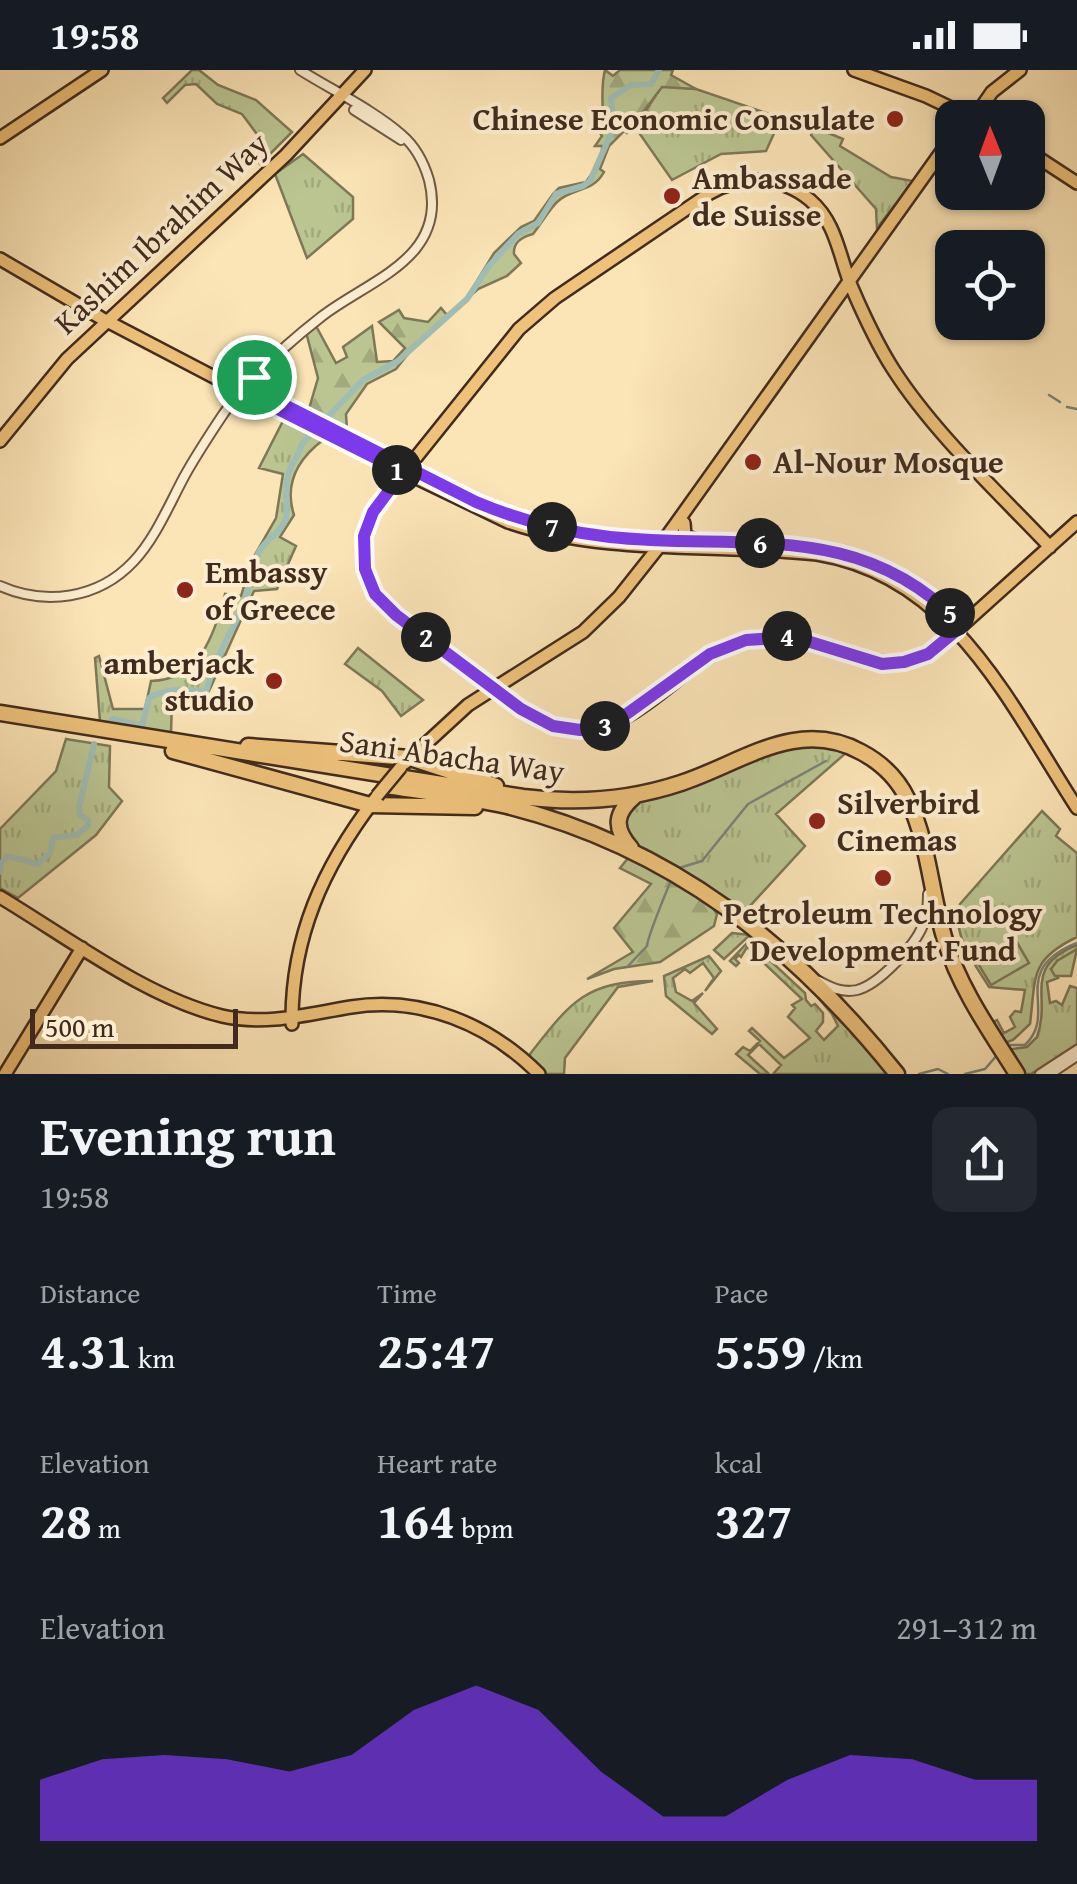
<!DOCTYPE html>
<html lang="en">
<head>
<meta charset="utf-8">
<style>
  :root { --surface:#171b24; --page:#242831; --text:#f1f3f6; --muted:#9ea1a6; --accent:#7c3aed }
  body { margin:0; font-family:"Gentium Book Plus",serif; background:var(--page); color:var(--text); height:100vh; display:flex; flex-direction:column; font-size:38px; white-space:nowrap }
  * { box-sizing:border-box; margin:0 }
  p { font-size:32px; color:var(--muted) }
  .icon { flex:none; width:55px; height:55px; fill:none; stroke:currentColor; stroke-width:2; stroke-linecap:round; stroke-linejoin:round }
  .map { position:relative; height:1004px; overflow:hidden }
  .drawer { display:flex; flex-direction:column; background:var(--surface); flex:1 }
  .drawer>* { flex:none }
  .needle { width:65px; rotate:359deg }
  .tools { position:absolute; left:935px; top:30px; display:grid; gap:20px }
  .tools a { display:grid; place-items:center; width:110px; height:110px; border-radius:20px; background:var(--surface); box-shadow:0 2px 8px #0004; font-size:50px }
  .scale { position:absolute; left:30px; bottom:25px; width:208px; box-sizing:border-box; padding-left:10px; border:5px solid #422b1e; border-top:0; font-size:28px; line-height:35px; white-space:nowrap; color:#422b1e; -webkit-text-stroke:8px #fcedd0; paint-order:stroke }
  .pin { position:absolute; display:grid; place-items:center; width:85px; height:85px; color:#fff; margin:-42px; border:5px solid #fff; border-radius:50%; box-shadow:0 2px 10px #0007 }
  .km { position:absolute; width:50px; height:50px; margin:-25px; border-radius:50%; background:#222; color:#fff; font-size:28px; line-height:50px; text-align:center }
  .round { display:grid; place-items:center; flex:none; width:105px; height:105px; border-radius:20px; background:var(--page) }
  .summary { display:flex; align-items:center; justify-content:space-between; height:170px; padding:0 40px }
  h1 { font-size:55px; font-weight:700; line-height:75px }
  .stats { display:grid; grid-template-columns:repeat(3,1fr); gap:15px; height:170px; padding:10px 40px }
  .stats div { display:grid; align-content:center }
  .stats b { font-size:50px; font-weight:700 }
  .stats small { font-size:28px; font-weight:400 }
  .stats p { font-size:28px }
  .chart { height:280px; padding:20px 40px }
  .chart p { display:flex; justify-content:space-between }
  .chart svg { width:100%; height:180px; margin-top:10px; fill:var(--accent); opacity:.7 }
  .status { display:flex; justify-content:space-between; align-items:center; height:70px; padding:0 50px; background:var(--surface); direction:ltr }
  .status svg { height:28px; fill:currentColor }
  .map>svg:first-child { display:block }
</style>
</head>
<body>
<div class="status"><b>19:58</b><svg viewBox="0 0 49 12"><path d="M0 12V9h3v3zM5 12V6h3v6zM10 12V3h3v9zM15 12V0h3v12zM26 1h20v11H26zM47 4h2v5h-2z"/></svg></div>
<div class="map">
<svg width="1077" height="1004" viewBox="0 0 1077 1004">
  <defs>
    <pattern id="grass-tufts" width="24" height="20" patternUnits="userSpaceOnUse" patternTransform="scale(2.5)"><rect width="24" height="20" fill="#bac592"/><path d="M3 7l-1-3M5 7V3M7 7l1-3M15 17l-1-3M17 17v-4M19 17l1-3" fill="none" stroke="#a1a97d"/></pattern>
    <pattern id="forest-firs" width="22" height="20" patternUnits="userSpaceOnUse" patternTransform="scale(2.5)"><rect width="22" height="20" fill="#bac592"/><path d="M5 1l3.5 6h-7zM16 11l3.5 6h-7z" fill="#a1a97d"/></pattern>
  </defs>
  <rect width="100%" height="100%" fill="#fbe4b6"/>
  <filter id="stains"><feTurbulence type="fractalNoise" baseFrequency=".002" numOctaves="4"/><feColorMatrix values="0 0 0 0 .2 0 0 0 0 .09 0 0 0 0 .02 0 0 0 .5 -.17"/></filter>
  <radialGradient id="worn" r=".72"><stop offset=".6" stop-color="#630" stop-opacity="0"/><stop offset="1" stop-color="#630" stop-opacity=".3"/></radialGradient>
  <path fill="url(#grass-tufts)" stroke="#7e7858" stroke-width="2.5" d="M192,0H199L218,15L256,30L292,62L260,94L251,82L262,71L242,44L217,34L196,14L185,15L167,33L163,28Z
    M662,16L696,19L781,48L766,81L721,84L672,110L635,57Z
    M814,57L843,69L840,76L891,107L913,111L877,158L876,139L811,65Z
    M303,84L353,127V149L307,188L275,104Z
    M284,349L323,370C298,389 284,414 294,445L280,467L296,476L277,519L254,521L209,621L203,626L187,625L172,630L171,664L100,651L95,588L99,586L113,639H145L151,611C200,610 215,563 225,524L241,526L252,490L276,448L283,404L259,398Z
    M358,578L423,630L401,646L382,621L345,594Z
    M66,669L110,676L109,717L122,731L96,765L18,828L0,818V759L56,701Z
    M802,675L826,676L847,682L776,744L805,776L749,837L742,838L679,798L632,775L623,764L624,741L634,732L658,727L781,679Z
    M1042,741L1060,759L1056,766L1077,783V867C1029,890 1036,907 1030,954L1013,970L1002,974L988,954L997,950L1004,963L1015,957L1010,947L1015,941L1021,942L1025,920L989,917C974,893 951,864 960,834Z
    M732,863L750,865L724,889L714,880Z
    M749,871L805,923L806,930L811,936L815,934L823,943V952L816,961L824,970L838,956L832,944L815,924L841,952L850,953L891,1004H773L781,995L759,974L748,985L769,1004H760L736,984L743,977L750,981L760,971L749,961L752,958L784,988L810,968L788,947L795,938L792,935L802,929L747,877L741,887L739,885L735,889L739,893L736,896L730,891Z
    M1077,875V879L1051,899L1058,908L1047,912L1050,933L1056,931L1062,935L1070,916L1077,918V974L1031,1004H1022L1005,980L1027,977L1037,967C1052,926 1021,898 1077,875Z
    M709,886L721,901L705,921L714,908L703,893L690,903L685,899L673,908L676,922L692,931L703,923L694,933L717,959L712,964L666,926L664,906Z
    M653,911L618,917L565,988L564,1004H542L531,993L530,984C570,933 585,911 653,911Z"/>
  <path fill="url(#forest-firs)" stroke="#7e7858" stroke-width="2.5" d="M605,0L613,6L620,0H673L671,5L696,19L662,17L627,63L624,61L609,76L600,99L604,102C593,123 572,117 557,132C548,141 541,154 533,164C522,167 513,172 514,184L521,193L507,206L478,219L412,279L396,299L367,314L346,344L347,360L309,339L318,308L306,262L316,256L336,293L347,287L343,277L372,256L377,292L393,291L405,278L379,252L399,240L404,248L428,252L441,238L447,245L466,229L494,183L521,157L534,151L553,124L559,118L586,112C594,100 603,91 602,76H595L602,66L600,63C606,40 599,23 605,0Z
    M629,787C658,799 701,817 717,844L714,856L660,892L614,899L587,909L633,882L614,858L651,814L620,798Z"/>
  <path fill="#bac592" stroke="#7e7858" stroke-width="2.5" d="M1015,869L1029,893L991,915L977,892Z
    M1077,879L1071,906H1055L1051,899L1057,891Z"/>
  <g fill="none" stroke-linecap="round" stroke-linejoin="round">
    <path stroke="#7a8379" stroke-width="2.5" d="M1049,325L1060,332
      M1067,337L1077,339
      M679,798L702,791L748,734L826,691
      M628,896L647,876C647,869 667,819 672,809
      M1008,975H1025C1060,942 1006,901 1077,873
      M919,1004L938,999L948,1004
      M965,1004L985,999L998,984"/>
    <path stroke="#a0bdb5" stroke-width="6" d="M104,657L113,649L142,656L149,628C167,617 186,620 206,622C213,596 224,573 236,551C248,530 250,506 258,484C264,469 282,463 286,448C288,436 285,422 287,409C289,397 298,387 302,374L363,310L398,291L467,229L489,196L518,164L538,153L556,124L583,116L590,111L614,57L611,28L631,15L651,14L659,0
      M0,802L1,794L7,786L38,794L50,783L53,768L76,765L88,756V750L80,745L79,737L94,674"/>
    <defs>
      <path id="minor" d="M354,40L401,70
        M0,516C45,536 98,529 133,492C155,469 169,435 184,407C196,385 210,364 224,343C251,306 285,275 321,247C368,210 449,189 429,110C424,93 416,77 402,65C375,41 332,20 300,0
        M819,911C831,918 843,923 857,920C878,915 915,876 923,855C927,846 928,834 928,824
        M1040,1004L1077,980
        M1050,1004L1077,986"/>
      <path id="major" d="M854,0L926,26L972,48
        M974,48L992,22L1020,0
        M0,68L102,0
        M1028,81L1077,113
        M0,189L101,248L296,350L508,452C607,486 715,473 817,484C953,506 1009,633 1077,738
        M231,308L250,305
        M0,371L67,289L286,85L365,0
        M684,453L685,466L699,471
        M1050,477C998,422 934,363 893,299C877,274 864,246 852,218C839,187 837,153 810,130C781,106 742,105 710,123L555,228L519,259L377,436C360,462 358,495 374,522C392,551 440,577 468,598C492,616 515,637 542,651C553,657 565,660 578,660C647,660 687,579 756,568C821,557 877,620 938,577L1077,452
        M405,693L468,635L583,562L619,527L665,469L952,67
        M0,827C67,867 147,928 222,946C267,956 308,944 351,937C422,926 489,954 539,1004
        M292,954C291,868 323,797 375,729
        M5,1004L82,878"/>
      <path id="highway" d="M0,643L523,727C577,734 630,730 681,713C742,693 797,647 861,682C882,693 898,709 908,730C929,773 931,825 945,870C960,919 990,961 1017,1004
        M248,676L410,688L496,716
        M173,681L370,735L475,737
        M386,716C426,722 467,727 507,736C671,777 793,874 897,1004
        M631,778C613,758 615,743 635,726"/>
    </defs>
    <use href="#minor" stroke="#705944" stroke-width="12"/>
    <use href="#major" stroke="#422b1e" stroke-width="16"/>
    <use href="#highway" stroke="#422b1e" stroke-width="19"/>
    <use href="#minor" stroke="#fcedd0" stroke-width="8"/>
    <use href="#major" stroke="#eec27b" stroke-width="11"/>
    <use href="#highway" stroke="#eec27b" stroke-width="14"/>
    <defs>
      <path id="major-bridge" d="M377,726L401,697"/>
    </defs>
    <use href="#major-bridge" stroke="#422b1e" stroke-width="16" stroke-linecap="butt"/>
    <use href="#major-bridge" stroke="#eec27b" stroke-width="11"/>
  </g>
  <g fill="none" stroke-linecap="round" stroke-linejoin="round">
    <defs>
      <path id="route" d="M254,307L259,322L476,432C519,450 564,462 610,467C740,481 857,448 959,552L954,556L957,560L928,584L904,592L882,594L794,567L746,570L710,584L614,653L580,660L553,656L521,639L396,545L375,524L365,499L364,466L373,442L403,402L252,326L235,328Z"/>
    </defs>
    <use href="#route" stroke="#fff" stroke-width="20"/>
    <use href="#route" stroke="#7c3aed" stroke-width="12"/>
  </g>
  <g fill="#8f2418" stroke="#fcedd0" stroke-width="4">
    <circle cx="895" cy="49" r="10"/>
    <circle cx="672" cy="126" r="10"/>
    <circle cx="753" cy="392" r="10"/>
    <circle cx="185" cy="520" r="10"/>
    <circle cx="274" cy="611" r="10"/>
    <circle cx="817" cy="751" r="10"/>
    <circle cx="883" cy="808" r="10"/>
  </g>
  <g text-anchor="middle" stroke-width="8" stroke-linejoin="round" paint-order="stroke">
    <g font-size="32" font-weight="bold" fill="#422b1e" stroke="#fcedd0" text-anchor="start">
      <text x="875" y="60" text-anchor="end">Chinese Economic Consulate</text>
      <text x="692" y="119">Ambassade<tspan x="692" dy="37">de Suisse</tspan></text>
      <text x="773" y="403">Al-Nour Mosque</text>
      <text x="205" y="513">Embassy<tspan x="205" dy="37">of Greece</tspan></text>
      <text x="254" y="604" text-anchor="end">amberjack<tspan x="254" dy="37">studio</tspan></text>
      <text x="837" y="744">Silverbird<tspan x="837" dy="37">Cinemas</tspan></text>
      <text x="883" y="854" text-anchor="middle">Petroleum Technology<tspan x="883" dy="37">Development Fund</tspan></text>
    </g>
    <g font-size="32" fill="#422b1e" stroke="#fcedd0">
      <text transform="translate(161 163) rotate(-43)" y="11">Kashim Ibrahim Way</text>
      <text transform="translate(452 686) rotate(8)" y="11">Sani Abacha Way</text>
    </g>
  </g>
  <rect width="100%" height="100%" filter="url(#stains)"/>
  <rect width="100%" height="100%" fill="url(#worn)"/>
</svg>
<div class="tools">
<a><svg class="needle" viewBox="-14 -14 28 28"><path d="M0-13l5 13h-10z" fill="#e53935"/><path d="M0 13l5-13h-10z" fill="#9ea1a6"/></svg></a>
<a><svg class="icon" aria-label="locate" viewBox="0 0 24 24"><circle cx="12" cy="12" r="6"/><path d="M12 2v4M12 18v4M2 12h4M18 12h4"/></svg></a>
</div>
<div class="scale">500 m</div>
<div class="pin" style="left:254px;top:307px;background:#1e9e55"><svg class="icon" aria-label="arrive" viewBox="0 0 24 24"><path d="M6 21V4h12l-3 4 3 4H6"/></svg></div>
<b class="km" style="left:397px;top:400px">1</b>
<b class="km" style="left:426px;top:567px">2</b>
<b class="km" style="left:605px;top:656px">3</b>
<b class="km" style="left:787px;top:566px">4</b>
<b class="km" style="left:950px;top:543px">5</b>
<b class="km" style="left:760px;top:473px">6</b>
<b class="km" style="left:552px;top:457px">7</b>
</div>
<section class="drawer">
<div class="summary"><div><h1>Evening run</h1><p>19:58</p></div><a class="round"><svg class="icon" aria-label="share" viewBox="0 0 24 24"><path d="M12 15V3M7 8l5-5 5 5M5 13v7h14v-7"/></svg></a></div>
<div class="stats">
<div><p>Distance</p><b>4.31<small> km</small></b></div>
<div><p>Time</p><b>25:47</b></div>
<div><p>Pace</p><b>5:59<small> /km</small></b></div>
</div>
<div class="stats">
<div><p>Elevation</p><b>28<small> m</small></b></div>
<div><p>Heart rate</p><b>164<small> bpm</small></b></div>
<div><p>kcal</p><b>327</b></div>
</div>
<div class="chart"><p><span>Elevation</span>291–312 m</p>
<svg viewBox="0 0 160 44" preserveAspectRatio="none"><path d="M0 44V29L10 24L20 23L30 24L40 27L50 23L60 12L70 6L80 12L90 27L100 38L110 38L120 29L130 23L140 24L150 29L160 29V44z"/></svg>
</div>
</section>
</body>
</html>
